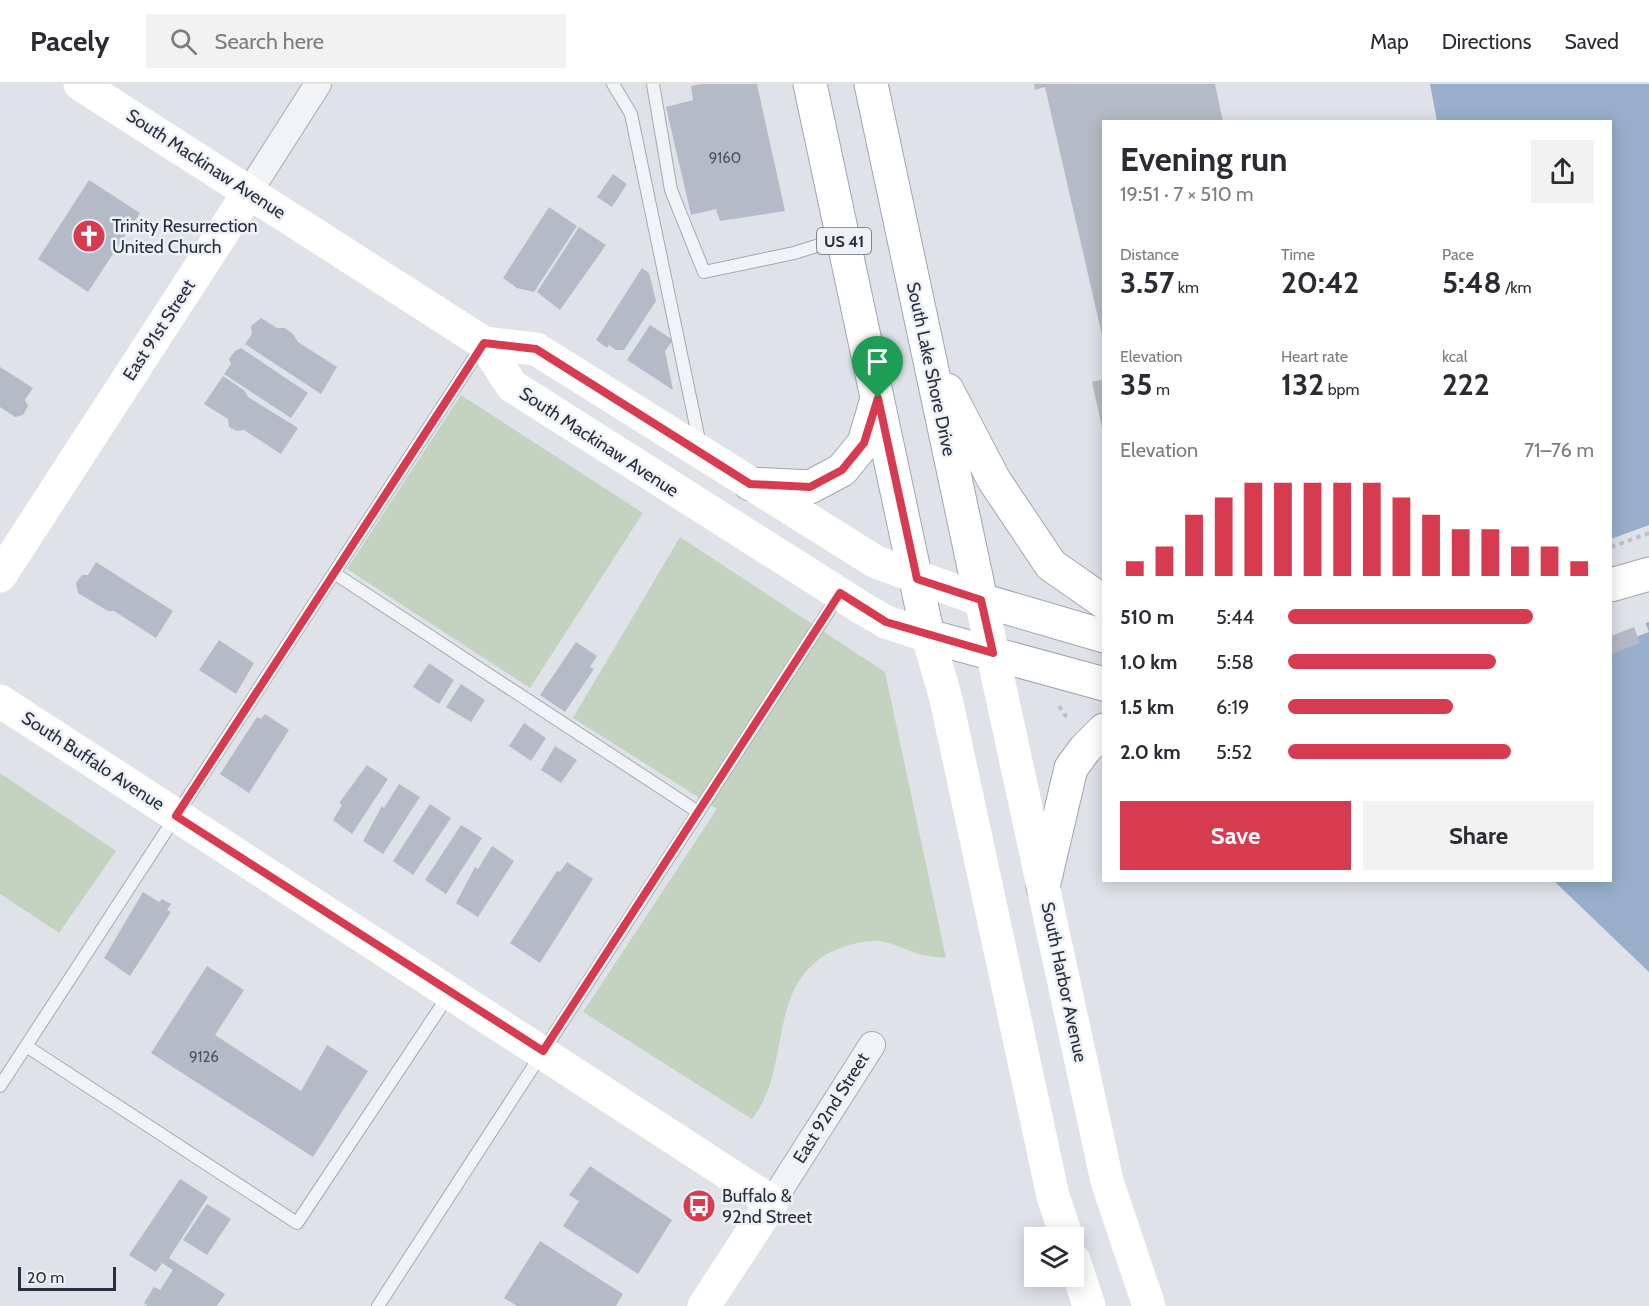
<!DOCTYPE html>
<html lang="en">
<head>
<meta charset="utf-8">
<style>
  :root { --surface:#fff; --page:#f2f2f3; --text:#2b2b33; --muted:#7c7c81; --line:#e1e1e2; --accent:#d63b4f }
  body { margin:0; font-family:Cabin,sans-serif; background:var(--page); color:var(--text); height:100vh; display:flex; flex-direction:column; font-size:22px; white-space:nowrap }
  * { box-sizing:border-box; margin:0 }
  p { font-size:20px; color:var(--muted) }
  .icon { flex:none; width:33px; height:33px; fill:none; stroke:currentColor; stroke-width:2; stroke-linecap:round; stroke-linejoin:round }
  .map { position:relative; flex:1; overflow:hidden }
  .side { position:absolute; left:1102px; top:36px; width:510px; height:762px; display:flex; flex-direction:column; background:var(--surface); border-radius:0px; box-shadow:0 3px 15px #0003 }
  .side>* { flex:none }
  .fabs { position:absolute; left:1024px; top:1143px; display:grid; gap:12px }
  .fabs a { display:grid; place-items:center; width:60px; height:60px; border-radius:0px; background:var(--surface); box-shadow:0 3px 15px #0003; font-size:30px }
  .scale { position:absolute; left:18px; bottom:15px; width:98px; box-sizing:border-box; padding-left:6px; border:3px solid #273041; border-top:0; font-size:16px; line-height:21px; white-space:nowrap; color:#273041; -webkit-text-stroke:4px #eef1f6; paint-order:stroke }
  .pin { position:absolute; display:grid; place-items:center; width:51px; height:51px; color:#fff; margin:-62px -26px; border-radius:50% 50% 50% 0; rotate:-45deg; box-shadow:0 0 6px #0007 }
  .pin .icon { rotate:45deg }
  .round { display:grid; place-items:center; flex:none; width:63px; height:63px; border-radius:0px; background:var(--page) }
  .summary { display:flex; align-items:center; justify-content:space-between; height:102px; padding:0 18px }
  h1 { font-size:33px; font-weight:800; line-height:45px }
  .figures { display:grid; grid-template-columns:repeat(3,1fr); gap:9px; height:102px; padding:6px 18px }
  .figures div { display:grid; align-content:center }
  .figures b { font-size:30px; font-weight:800 }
  .figures small { font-size:16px; font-weight:400 }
  .figures p { font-size:16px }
  .chart { height:168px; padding:12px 18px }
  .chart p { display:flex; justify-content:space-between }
  .chart svg { width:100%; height:108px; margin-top:6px; stroke:var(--accent); stroke-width:6 }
  .action { display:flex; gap:12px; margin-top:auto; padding:12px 18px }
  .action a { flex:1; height:69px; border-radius:0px; background:var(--accent); color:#fff; font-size:24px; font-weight:800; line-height:69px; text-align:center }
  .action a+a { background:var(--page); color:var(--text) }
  ul { padding:0 18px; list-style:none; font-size:20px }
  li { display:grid; grid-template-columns:96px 72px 1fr; align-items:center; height:45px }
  li i { height:15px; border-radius:8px; background:var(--accent) }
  header { display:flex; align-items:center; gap:36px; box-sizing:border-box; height:84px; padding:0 30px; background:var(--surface); border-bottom:2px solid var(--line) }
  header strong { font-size:28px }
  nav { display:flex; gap:33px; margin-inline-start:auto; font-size:21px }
  .search { width:420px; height:54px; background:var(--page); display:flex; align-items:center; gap:15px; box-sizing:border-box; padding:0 21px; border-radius:0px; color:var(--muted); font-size:22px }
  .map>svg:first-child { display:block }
</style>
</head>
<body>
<header>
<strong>Pacely</strong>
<div class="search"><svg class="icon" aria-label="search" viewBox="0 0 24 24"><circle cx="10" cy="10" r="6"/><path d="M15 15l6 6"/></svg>Search here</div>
<nav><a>Map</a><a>Directions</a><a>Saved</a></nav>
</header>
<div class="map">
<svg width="1649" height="1222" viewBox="0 0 1649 1222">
  <rect width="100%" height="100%" fill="#dfe2e9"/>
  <path fill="#c4d3bf" d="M461,311L643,429L530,604L347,485Z
    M680,453L885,588L946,874C937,873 927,872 919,870C906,866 892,858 879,857C862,856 841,862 827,870C766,906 792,985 752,1035L583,928L717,725L573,634Z
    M0,689L116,767L59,849L0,810Z"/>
  <path fill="#97afcb" d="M1430,0H1649V888L1554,797L1611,796V562L1649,548L1611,451V38L1437,37Z"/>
  <path fill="#dfe2e9" d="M1649,441V538L1643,540L1611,455Z"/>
  <path fill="#b5bbc6" d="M701,0H757L785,127L720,137L716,125L691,131L666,23L693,16L691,2Z
    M1034,0H1215L1223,38H1104V260L1045,3L1035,6Z
    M613,90L627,100L612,123L597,113Z
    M89,96L140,129L88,208L38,175Z
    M549,123L577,142L534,208L517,204L503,194Z
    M579,143L606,161L560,226L537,208Z
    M642,184L649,189L656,217L624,266H616L609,261L607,264L596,256Z
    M261,234L277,244H285L293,250L298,258L337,283L321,310L245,260L252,250L251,242Z
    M650,241L673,256L665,267L673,306L627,276Z
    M241,264L308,309L291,334L224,290L231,280L229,275L235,267Z
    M0,283L33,304L25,316L28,322L23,331L15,333L0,323Z
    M223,292L245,307L248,313L298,344L281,370L244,346L237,347L229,343L228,335L204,320Z
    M1104,295V348H1103L1092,298Z
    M96,478L173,527L156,554L114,527H108L78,509L76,499L82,491H88Z
    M1634,543L1640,559L1611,570V552Z
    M219,556L254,579L236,610L199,586Z
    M576,558L597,572L590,583L594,585L565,628L540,611Z
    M429,579L454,596L439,620L413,603Z
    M461,600L485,616L471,638L446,623Z
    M265,630L289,646L249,709L220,690L257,633L261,635Z
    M524,639L546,654L531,677L509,662Z
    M555,662L577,676L561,699L541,686Z
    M367,681L388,695L352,750L333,736L342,721L339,719Z
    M399,700L420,713L383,770L363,757L382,722L384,724Z
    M430,720L451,734L413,791L393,777Z
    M461,741L482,754L446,810L425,796Z
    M492,762L514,777L478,833L456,819L475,783L478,785Z
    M567,778L593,795L540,879L510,859L557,787L560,788Z
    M143,808L159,818L162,815L171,820L167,826L171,828L130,892L104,874Z
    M207,882L244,906L215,951L301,1007L327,961L368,987L313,1073L151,969Z
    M590,1082L672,1136L638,1190L563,1142L579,1117L569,1111Z
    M180,1095L208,1113L169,1174L225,1210L217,1222H148L144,1219L154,1203L160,1206L173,1186L162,1179L156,1188L129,1171Z
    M207,1120L231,1135L207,1171L183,1156Z
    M540,1157L623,1210L616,1222H517L504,1214Z"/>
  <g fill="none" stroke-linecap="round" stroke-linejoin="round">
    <defs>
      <path id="lane" d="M613,0L631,30L700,361
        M653,0L671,106L704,188L794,169L842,154
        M334,489L698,728
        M26,962L297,1139L450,909
        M0,1002L482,262
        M378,1222L839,511"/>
      <path id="street" d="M249,108L318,0
        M772,1118L872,961"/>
      <path id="primary" d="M810,0L928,552L1104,600
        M871,0L981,516L1104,552
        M947,306L994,396L1051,481L1104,518
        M750,400L810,403L842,386L864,359L877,315
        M1611,501L1649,490
        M1043,803L1071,684L1085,665L1104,646"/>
    </defs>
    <use href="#lane" stroke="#a4a9b3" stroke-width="14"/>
    <use href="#street" stroke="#a4a9b3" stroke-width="28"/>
    <use href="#primary" stroke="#9da6b5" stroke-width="35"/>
    <path stroke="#bdc0c8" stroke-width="4" stroke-dasharray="4.5 4.5" stroke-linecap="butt" d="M1611,463L1649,449
      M1059,622L1067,634"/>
    <use href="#lane" stroke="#f2f3f7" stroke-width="12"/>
    <use href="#street" stroke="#f2f3f7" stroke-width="26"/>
    <path stroke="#fff" stroke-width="33" d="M80,0L484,259L512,302L862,524L886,538L928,552L946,615L1053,1112L1067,1154
      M484,259L536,265L876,478L981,516L1107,1097L1149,1222
      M0,492L249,108
      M0,617L772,1118L704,1222
      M1074,1176L1089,1222"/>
    <use href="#primary" stroke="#fff" stroke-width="33"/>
  </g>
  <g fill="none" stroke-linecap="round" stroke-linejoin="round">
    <defs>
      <path id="route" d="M484,259L536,265L750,400L810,403L842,386L864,359L878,314L917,495L981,516L993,569L886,538L840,509L543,967L176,732Z"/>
    </defs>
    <use href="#route" stroke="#fff" stroke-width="12"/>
    <use href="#route" stroke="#d63b4f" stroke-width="8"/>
  </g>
  <defs>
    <symbol id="church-disc" viewBox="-11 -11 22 22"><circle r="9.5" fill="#d63b4f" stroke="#eef1f6"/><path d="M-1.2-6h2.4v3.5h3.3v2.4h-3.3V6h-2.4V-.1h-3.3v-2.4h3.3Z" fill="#fff"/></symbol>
    <symbol id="bus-disc" viewBox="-11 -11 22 22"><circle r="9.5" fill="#d63b4f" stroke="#eef1f6"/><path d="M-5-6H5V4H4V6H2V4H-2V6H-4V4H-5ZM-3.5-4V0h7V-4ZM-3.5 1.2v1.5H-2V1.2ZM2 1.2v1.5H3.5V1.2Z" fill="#fff"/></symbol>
  </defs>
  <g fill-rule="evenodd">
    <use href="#church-disc" x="70" y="133" width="38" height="38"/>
    <use href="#bus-disc" x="680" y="1103" width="38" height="38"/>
  </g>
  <g text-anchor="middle" stroke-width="5" stroke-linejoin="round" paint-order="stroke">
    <g font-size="15" fill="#4a5362">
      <text x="725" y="79">9160</text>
      <text x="204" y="978">9126</text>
    </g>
    <rect fill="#eef1f6" stroke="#636a77" stroke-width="1.5" x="817" y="144" width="54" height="26" rx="4.5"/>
    <g font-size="16" font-weight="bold" fill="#273041">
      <text x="844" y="163">US 41</text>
    </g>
    <g font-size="18" fill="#273041" stroke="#eef1f6">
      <text transform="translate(206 80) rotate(33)" y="6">South Mackinaw Avenue</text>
      <text transform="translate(159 246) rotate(-57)" y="6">East 91st Street</text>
      <text transform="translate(931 285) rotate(78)" y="6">South Lake Shore Drive</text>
      <text transform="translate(599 358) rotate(33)" y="6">South Mackinaw Avenue</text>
      <text transform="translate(93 677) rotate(33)" y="6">South Buffalo Avenue</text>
      <text transform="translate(1064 898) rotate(78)" y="6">South Harbor Avenue</text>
      <text transform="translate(831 1024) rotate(-58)" y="6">East 92nd Street</text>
    </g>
    <g font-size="18" fill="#273041" stroke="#eef1f6" text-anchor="start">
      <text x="112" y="148">Trinity Resurrection<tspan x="112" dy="21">United Church</tspan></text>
      <text x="722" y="1118">Buffalo &amp;<tspan x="722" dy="21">92nd Street</tspan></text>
    </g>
  </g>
</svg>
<div class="fabs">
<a><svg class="icon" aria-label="layers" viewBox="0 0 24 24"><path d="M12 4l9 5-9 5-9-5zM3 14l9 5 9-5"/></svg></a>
</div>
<div class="scale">20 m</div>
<div class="pin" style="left:878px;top:314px;background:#1e9e55"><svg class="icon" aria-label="arrive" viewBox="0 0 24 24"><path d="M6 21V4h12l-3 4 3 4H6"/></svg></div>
<section class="side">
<div class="summary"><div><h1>Evening run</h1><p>19:51 · 7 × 510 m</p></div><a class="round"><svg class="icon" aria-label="share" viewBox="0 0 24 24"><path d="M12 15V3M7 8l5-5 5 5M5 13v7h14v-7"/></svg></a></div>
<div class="figures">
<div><p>Distance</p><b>3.57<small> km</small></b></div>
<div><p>Time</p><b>20:42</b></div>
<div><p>Pace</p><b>5:48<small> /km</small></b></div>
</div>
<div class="figures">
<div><p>Elevation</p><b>35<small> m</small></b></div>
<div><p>Heart rate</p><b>132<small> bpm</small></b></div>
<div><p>kcal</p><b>222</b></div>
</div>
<div class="chart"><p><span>Elevation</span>71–76 m</p>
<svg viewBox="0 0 160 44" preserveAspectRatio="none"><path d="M5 44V38M15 44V32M25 44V19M35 44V12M45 44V6M55 44V6M65 44V6M75 44V6M85 44V6M95 44V12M105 44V19M115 44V25M125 44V25M135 44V32M145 44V32M155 44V38"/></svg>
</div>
<ul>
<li><b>510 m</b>5:44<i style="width:80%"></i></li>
<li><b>1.0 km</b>5:58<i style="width:68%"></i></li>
<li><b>1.5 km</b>6:19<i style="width:54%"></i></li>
<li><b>2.0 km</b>5:52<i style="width:73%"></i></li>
</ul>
<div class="action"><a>Save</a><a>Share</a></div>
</section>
</div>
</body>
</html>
